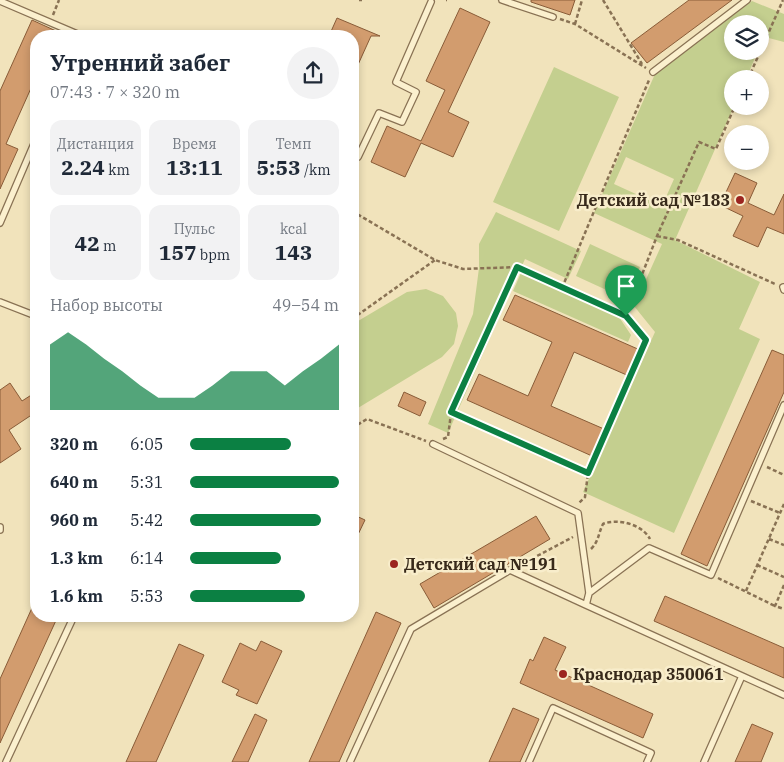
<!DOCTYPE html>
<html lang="ru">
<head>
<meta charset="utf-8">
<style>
  :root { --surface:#fff; --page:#f2f2f3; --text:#1f2937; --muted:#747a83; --accent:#0b8043 }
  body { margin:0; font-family:"IBM Plex Serif",serif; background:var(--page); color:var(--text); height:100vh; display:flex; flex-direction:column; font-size:19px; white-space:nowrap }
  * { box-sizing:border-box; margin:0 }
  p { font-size:16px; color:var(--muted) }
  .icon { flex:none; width:28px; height:28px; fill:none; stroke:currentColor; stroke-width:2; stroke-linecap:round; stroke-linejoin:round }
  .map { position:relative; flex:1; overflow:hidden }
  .panel { position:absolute; left:30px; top:30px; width:329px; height:592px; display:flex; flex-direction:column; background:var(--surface); border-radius:20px; box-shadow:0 2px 8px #0003 }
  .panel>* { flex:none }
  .tools { position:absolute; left:724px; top:15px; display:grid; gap:10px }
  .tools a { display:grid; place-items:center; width:45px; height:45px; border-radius:50%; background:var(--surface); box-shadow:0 2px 8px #0003; font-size:25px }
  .pin { position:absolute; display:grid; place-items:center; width:42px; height:42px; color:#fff; margin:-51px -21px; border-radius:50% 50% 50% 0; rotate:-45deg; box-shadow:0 0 5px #0007 }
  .pin .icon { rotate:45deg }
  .round { display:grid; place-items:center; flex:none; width:52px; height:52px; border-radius:26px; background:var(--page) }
  .overview { display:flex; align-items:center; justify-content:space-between; height:85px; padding:0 20px }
  h1 { font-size:22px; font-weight:700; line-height:38px }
  .metrics { display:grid; grid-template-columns:repeat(3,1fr); gap:8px; height:85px; padding:5px 20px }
  .metrics div { display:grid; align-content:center; border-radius:12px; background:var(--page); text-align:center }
  .metrics b { font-size:21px; font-weight:700 }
  .metrics small { font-size:14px; font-weight:400 }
  .metrics p { font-size:14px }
  .chart { height:140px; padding:10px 20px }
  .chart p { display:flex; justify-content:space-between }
  .chart svg { width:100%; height:90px; margin-top:5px; fill:var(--accent); opacity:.7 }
  ul { padding:0 20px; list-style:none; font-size:16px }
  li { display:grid; grid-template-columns:80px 60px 1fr; align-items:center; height:38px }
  li i { height:12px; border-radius:6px; background:var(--accent) }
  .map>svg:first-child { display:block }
</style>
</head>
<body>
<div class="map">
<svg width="784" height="762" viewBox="0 0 784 762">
  <rect width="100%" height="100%" fill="#f1e3bb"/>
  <path fill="#c4cf8f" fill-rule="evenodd" d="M752,1L784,14V42L765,37L760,48V24H732V51H758L746,79H732V106H734L675,240L760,282L739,329L760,339L674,533L583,492L655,332L634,306L662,244L594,213L655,74ZM626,157L674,179L662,206L614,184Z
    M554,67L619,97L559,231L493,202Z
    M496,212L581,251L568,279L525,259L448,433L428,424L473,314L479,268V244Z
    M590,244L640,267L626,299L576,276Z
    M521,273L619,317L631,335L628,342L513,291Z
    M426,289L443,296L456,313L458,326L454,344L442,357L353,411V324L407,292Z"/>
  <path fill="#d29c6e" stroke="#895c38" d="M531,0H575L570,15L531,2Z
    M689,0H732L647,63L631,43Z
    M460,8L490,22L448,112L469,122L453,157L421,143L405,177L371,162L387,126L421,141L445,90L426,81Z
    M337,18L380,36H371L352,78V36H329Z
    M32,20L67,36H36V77L6,144L18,149L0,189V91Z
    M735,173L757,183L748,203L774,215L784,194V234L767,227L758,247L733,236L743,216L720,205Z
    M515,295L640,350L629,376L574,352L551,406L604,429L592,456L467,400L479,374L528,396L552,342L503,320Z
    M772,350L784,355V392L707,566L681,554Z
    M10,383L22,401L36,392V412L9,430L21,449L0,463V390Z
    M404,392L426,402L420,416L398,406Z
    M352,514L365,520L352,547Z
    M536,516L550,539L434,608L420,584Z
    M665,596L784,648V678L654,621Z
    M36,599V616H58L0,743V679Z
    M376,612L401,623L339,762H309Z
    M544,637L566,647L555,670L653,714L643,738L520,683L530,659L533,661Z
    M261,641L282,651L257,704L236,695L239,690L222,682L240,643L256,651Z
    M179,644L204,655L156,762H126Z
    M513,708L539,719L520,762H489Z
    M255,714L267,720L248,762H232Z
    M752,724L773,733L761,762H735Z"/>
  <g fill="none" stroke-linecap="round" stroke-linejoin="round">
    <defs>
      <path id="lane" d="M502,0L553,17
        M0,1L82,36
        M653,72L747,0
        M352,155L358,157L379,113L402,122L416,92L396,82L431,2
        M0,223L36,139
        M783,287L784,290
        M0,302L36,316
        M433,444L578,513L589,593L586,605L784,695
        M0,527V530
        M589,593L649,548L711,575L784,405
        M6,762L74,616
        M350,762L411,629L510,570L586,605
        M529,762L553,708L651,753L647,762
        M704,762L742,676"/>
    </defs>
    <use href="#lane" stroke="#897254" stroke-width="8"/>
    <path stroke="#897254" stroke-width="2.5" stroke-dasharray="4 2.5" stroke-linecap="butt" d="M359,0H362
      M446,0H447
      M603,0L642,64
      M53,15L59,0
      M560,19L575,24L646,68
      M575,24L582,0
      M748,79L783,0
      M352,211L435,260L463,269L517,267
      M657,236L678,240L775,284
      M562,288L649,80
      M626,316L657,236L699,142L716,149L735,106
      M352,319L435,260
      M451,413L588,473
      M352,428L367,419L426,441
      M443,439L448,437L451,413L517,267L626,316L646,340L588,473L585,497L578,504
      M767,467L784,475
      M751,501L780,513
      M769,539L784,545
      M591,549C599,541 598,534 603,524C617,518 642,524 650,539
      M520,565L573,537
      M757,565L784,577
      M718,578L775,606
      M784,585L775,606L784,609
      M746,591L784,504"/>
    <use href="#lane" stroke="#fbf0ce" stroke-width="5.5"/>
  </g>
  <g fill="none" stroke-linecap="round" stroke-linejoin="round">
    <defs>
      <path id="route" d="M517,267L626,316L646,340L588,473L451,412Z"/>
    </defs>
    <use href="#route" stroke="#fff" stroke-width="10"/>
    <use href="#route" stroke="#0b8043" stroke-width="6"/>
  </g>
  <g fill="#9c2520" stroke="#f8edcb" stroke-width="2">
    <circle cx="740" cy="200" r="5"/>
    <circle cx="394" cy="564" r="5"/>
    <circle cx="563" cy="674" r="5"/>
  </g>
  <g text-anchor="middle" stroke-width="5" stroke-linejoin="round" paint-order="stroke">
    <g font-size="16" font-weight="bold" fill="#37291a" stroke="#f8edcb" text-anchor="start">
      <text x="730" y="206" text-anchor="end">Детский сад №183</text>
      <text x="404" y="570">Детский сад №191</text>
      <text x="573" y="680">Краснодар 350061</text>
    </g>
  </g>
</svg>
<div class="tools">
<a><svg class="icon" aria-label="layers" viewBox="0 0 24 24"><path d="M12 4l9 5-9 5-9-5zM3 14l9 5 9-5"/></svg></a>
<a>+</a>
<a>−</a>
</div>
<div class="pin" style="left:626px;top:316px;background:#1e9e55"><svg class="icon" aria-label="arrive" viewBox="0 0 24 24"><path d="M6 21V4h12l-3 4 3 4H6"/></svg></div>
<section class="panel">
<div class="overview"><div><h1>Утренний забег</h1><p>07:43 · 7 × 320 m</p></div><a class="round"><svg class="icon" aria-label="share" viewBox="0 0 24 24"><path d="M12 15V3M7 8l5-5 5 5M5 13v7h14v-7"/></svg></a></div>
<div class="metrics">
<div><p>Дистанция</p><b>2.24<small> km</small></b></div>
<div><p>Время</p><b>13:11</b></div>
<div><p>Темп</p><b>5:53<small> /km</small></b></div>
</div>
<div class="metrics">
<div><b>42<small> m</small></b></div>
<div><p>Пульс</p><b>157<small> bpm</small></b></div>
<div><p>kcal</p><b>143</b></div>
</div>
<div class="chart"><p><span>Набор высоты</span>49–54 m</p>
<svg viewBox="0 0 160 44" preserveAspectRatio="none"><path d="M0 44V12L10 6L20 12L30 19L40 25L50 32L60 38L70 38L80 38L90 32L100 25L110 25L120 25L130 32L140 25L150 19L160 12V44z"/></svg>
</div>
<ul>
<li><b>320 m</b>6:05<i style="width:68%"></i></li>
<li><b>640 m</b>5:31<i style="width:100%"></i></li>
<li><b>960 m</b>5:42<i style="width:88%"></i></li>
<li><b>1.3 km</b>6:14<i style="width:61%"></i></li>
<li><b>1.6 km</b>5:53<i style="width:77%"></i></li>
</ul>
</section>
</div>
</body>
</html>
